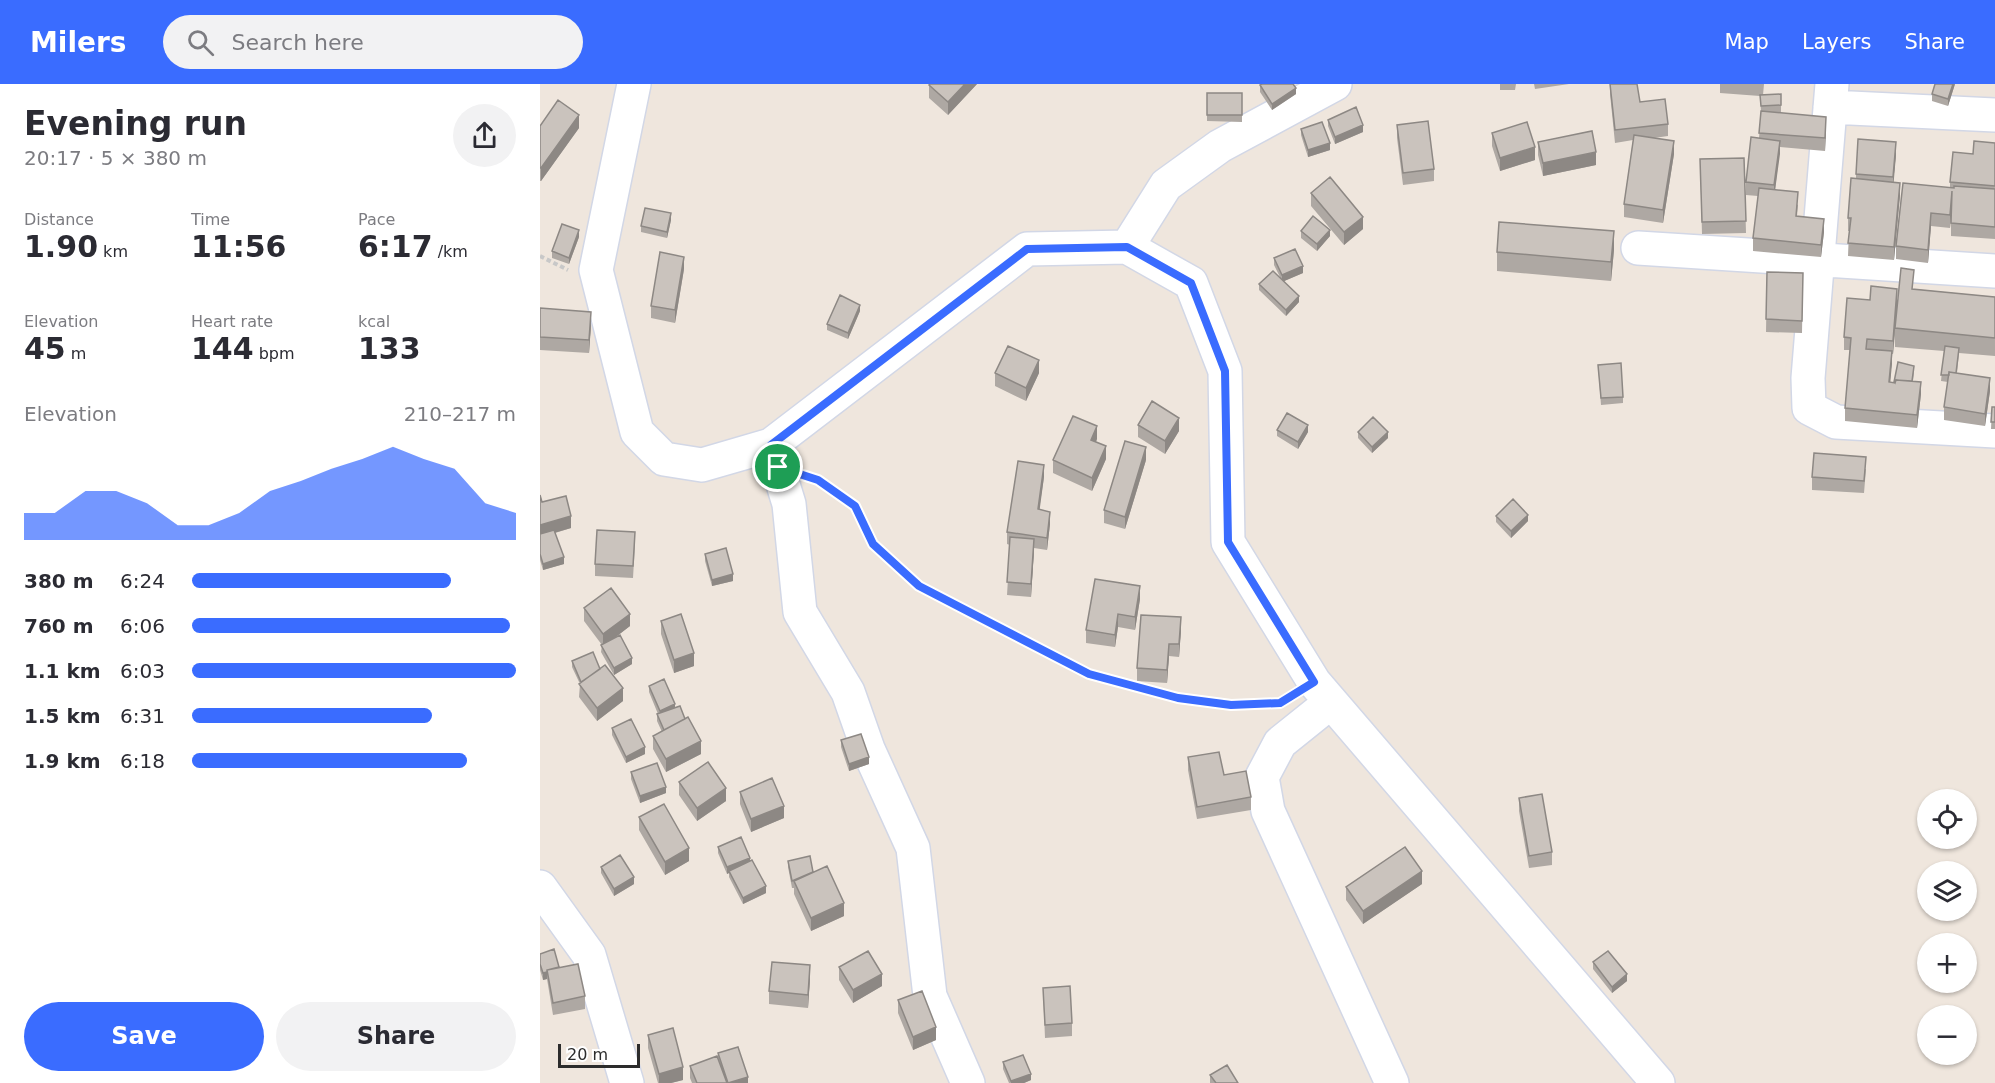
<!DOCTYPE html>
<html lang="en">
<head>
<meta charset="utf-8">
<style>
  :root { --surface:#fff; --page:#f2f2f3; --text:#2b2b33; --muted:#7c7c81; --accent:#3a6cff }
  body { margin:0; font-family:"DejaVu Sans",sans-serif; background:var(--page); color:var(--text); height:100vh; display:flex; flex-direction:column; font-size:22px; white-space:nowrap }
  * { box-sizing:border-box; margin:0 }
  p { font-size:20px; color:var(--muted) }
  .icon { flex:none; width:33px; height:33px; fill:none; stroke:currentColor; stroke-width:2; stroke-linecap:round; stroke-linejoin:round }
  .map { position:relative; flex:1; overflow:hidden }
  .side { display:flex; flex-direction:column; background:var(--surface); width:540px }
  .side>* { flex:none }
  .fabs { position:absolute; left:1377px; top:705px; display:grid; gap:12px }
  .fabs a { display:grid; place-items:center; width:60px; height:60px; border-radius:50%; background:var(--surface); box-shadow:0 2px 4px #0004; font-size:30px }
  .scale { position:absolute; left:18px; bottom:15px; width:82px; box-sizing:border-box; padding-left:6px; border:3px solid #2c2c2c; border-top:0; font-size:16px; line-height:21px; white-space:nowrap; color:#2c2c2c; -webkit-text-stroke:4px #fff; paint-order:stroke }
  .pin { position:absolute; display:grid; place-items:center; width:51px; height:51px; color:#fff; margin:-26px; border:3px solid #fff; border-radius:50%; box-shadow:0 2px 6px #0007 }
  .round { display:grid; place-items:center; flex:none; width:63px; height:63px; border-radius:32px; background:var(--page) }
  .head { display:flex; align-items:center; justify-content:space-between; height:102px; padding:0 24px }
  h1 { font-size:33px; font-weight:800; line-height:45px }
  .figures { display:grid; grid-template-columns:repeat(3,1fr); gap:9px; height:102px; padding:6px 24px }
  .figures div { display:grid; align-content:center }
  .figures b { font-size:30px; font-weight:800 }
  .figures small { font-size:16px; font-weight:400 }
  .figures p { font-size:16px }
  .chart { height:168px; padding:12px 24px }
  .chart p { display:flex; justify-content:space-between }
  .chart svg { width:100%; height:108px; margin-top:6px; fill:var(--accent); opacity:.7 }
  .cta { display:flex; gap:12px; margin-top:auto; padding:12px 24px }
  .cta a { flex:1; height:69px; border-radius:36px; background:var(--accent); color:#fff; font-size:24px; font-weight:800; line-height:69px; text-align:center }
  .cta a+a { background:var(--page); color:var(--text) }
  ul { padding:0 24px; list-style:none; font-size:20px }
  li { display:grid; grid-template-columns:96px 72px 1fr; align-items:center; height:45px }
  li i { height:15px; border-radius:8px; background:var(--accent) }
  header { display:flex; align-items:center; gap:36px; box-sizing:border-box; height:84px; padding:0 30px; background:var(--accent); color:#fff }
  header strong { font-size:28px }
  nav { display:flex; gap:33px; margin-inline-start:auto; font-size:21px }
  .search { width:420px; height:54px; background:var(--page); display:flex; align-items:center; gap:15px; box-sizing:border-box; padding:0 21px; border-radius:33px; color:var(--muted); font-size:22px }
  main { display:flex; flex:1; min-height:0 }
  .map>svg:first-child { display:block }
</style>
</head>
<body>
<header>
<strong>Milers</strong>
<div class="search"><svg class="icon" aria-label="search" viewBox="0 0 24 24"><circle cx="10" cy="10" r="6"/><path d="M15 15l6 6"/></svg>Search here</div>
<nav><a>Map</a><a>Layers</a><a>Share</a></nav>
</header>
<main>
<section class="side">
<div class="head"><div><h1>Evening run</h1><p>20:17 · 5 × 380 m</p></div><a class="round"><svg class="icon" aria-label="share" viewBox="0 0 24 24"><path d="M12 15V3M7 8l5-5 5 5M5 13v7h14v-7"/></svg></a></div>
<div class="figures">
<div><p>Distance</p><b>1.90<small> km</small></b></div>
<div><p>Time</p><b>11:56</b></div>
<div><p>Pace</p><b>6:17<small> /km</small></b></div>
</div>
<div class="figures">
<div><p>Elevation</p><b>45<small> m</small></b></div>
<div><p>Heart rate</p><b>144<small> bpm</small></b></div>
<div><p>kcal</p><b>133</b></div>
</div>
<div class="chart"><p><span>Elevation</span>210–217 m</p>
<svg viewBox="0 0 160 44" preserveAspectRatio="none"><path d="M0 44V33L10 33L20 24L30 24L40 29L50 38L60 38L70 33L80 24L90 20L100 15L110 11L120 6L130 11L140 15L150 29L160 33V44z"/></svg>
</div>
<ul>
<li><b>380 m</b>6:24<i style="width:80%"></i></li>
<li><b>760 m</b>6:06<i style="width:98%"></i></li>
<li><b>1.1 km</b>6:03<i style="width:100%"></i></li>
<li><b>1.5 km</b>6:31<i style="width:74%"></i></li>
<li><b>1.9 km</b>6:18<i style="width:85%"></i></li>
</ul>
<div class="cta"><a>Save</a><a>Share</a></div>
</section>
<div class="map">
<svg width="1455" height="999" viewBox="0 0 1455 999">
  <rect width="100%" height="100%" fill="#efe6dd"/>
  <g fill="none" stroke-linecap="round" stroke-linejoin="round">
    <defs>
      <path id="minor" d="M94,0L56,186L97,348L124,375L162,381L231,361L487,165L587,163L651,199L685,287L688,458L774,598L1118,999
        M1292,0L1268,294L1269,324L1296,338L1455,347
        M1290,23L1455,31
        M587,163L626,101L680,62L795,0
        M1098,164L1455,187
        M231,361L249,420L260,528L308,608L328,665L373,764L390,912L428,999
        M791,618L740,659L722,693L728,727L852,999
        M0,803L49,871L87,999"/>
    </defs>
    <use href="#minor" stroke="#d2d7e6" stroke-width="36"/>
    <path stroke="#c8c8c8" stroke-width="4" stroke-dasharray="4.5 3" stroke-linecap="butt" d="M0,172L28,186
      M273,394L315,422L333,460L379,502L549,590L638,614L691,621L740,618"/>
    <use href="#minor" stroke="#fff" stroke-width="33"/>
  </g>
  <path fill="#aea8a3" d="M437,0L408,31L389,14V1Z
    M960,0H976L975,6H960Z
    M994,0H1029L995,5Z
    M1070,0L1100,18L1128,40V52L1114,54L1134,70L1123,139L1084,133V120L1093,56L1075,59L1070,10Z
    M1180,0H1224L1223,11L1241,10V28H1232L1286,46L1285,67L1240,63L1235,106L1258,121L1257,132L1284,148L1281,173L1213,167V154L1218,112L1206,111V98L1219,54L1221,27L1220,12L1180,9Z
    M1415,0L1408,22L1392,17V10Z
    M720,1L756,10L732,26L720,8Z
    M667,9H702V38L667,37Z
    M788,36L823,48L795,60L788,42Z
    M857,41L894,85V97L863,101L857,54Z
    M0,42L39,44L1,97H0Z
    M761,45L790,66L768,73L761,51Z
    M952,49L995,76L960,87L952,62Z
    M998,58L1056,81L1003,92L998,71Z
    M1455,59V155L1411,152V127L1410,144L1391,142L1388,179L1356,175V162L1410,103V98L1433,70Z
    M1356,71L1353,98L1360,111L1354,176L1308,172L1309,147H1308V134L1316,94V90Z
    M1204,74L1206,149L1162,150L1160,75Z
    M771,109L823,145L804,161L771,122Z
    M131,136L127,154L101,148V142Z
    M761,147L790,152L777,167L761,154Z
    M39,153L29,180L12,174V167Z
    M1074,166L1071,197L957,187V168Z
    M734,174L763,189L744,197L759,218L746,232L719,206V200L740,193L734,181Z
    M144,185L135,239L111,234V222Z
    M1227,188L1263,189L1262,249L1226,248Z
    M1374,205L1455,213V272L1419,269L1417,289L1450,307L1445,342L1404,336V323L1408,298L1401,297L1404,267L1355,263V251L1353,270H1352L1350,299H1354L1374,288L1373,297L1381,310L1377,344L1305,337V324L1310,266H1304V253Z
    M0,224L51,241L49,269L0,266Z
    M320,227L308,255L287,246V240Z
    M1058,281L1083,313V319L1061,321Z
    M455,289H499L486,317L455,302Z
    M1452,323H1455V345H1451Z
    M598,341L639,347L625,370L598,353Z
    M737,346L768,348L758,365L737,352Z
    M818,348L848,354L832,369L818,354Z
    M557,355L556,358L566,375L552,407L513,389V376Z
    M606,376L585,445L564,439V426Z
    M1326,385L1324,409L1272,406V393Z
    M504,393L499,426L510,440L507,466L494,464L491,513L467,511L470,461L467,460V448Z
    M0,411L2,418L31,444L15,449L24,480L3,486L0,476Z
    M956,432L988,437L971,454L956,438Z
    M95,460L93,494L55,492V480Z
    M165,470L193,497L172,502L165,477Z
    M600,515L595,546L578,543L575,563L546,559V546Z
    M44,524L90,542L74,554L92,580L74,591L61,568L62,561L44,537Z
    M121,537L154,582L134,589L121,550Z
    M641,546L639,573L629,572L627,599L597,597V584Z
    M32,577L60,585L83,617L57,637L39,613L40,600L32,583Z
    M109,602L135,623L145,635L161,670L126,688L113,665V652L122,648L117,637V630H118L109,608Z
    M72,644L105,670L86,679L72,651Z
    M301,656L329,680L309,687L301,663Z
    M648,673L684,691L711,713V726L657,735L648,686Z
    M91,688L126,709L100,719L91,695Z
    M139,698L186,717L157,737L139,711Z
    M200,708L244,734L211,748L200,720Z
    M979,714L1012,768V781L989,784L979,727Z
    M99,733L149,777L125,791L99,746Z
    M178,763L210,777L226,809L203,820L189,793V789L187,790L178,769Z
    M248,777L273,788L304,832L271,847L254,810V804H252L248,783Z
    M61,783L94,800L74,812L61,789Z
    M882,800L823,840L806,816V803Z
    M0,870L19,883L45,912V925L13,931L7,895L3,896L0,886Z
    M1053,878L1087,897L1072,909L1053,885Z
    M299,883L342,902L313,919L299,896Z
    M270,894L268,924L229,920V907Z
    M503,904L532,939V952L505,954Z
    M358,916L396,956L373,966L358,929Z
    M108,951L143,996L131,999H118L108,964Z
    M178,969L208,999H152L150,994V982L178,974Z
    M463,978L491,996L484,999H469L463,985Z
    M670,991L698,999H670Z"/>
  <path fill="#8d8884" d="M425,0H437L408,31V18Z
    M1413,0H1415L1408,22V15Z
    M756,4V10L732,26V20Z
    M39,31V44L1,97V84Z
    M1286,33V46L1285,67V54Z
    M823,41V48L795,60V53Z
    M1134,57V70L1123,139V126Z
    M1240,57V70L1234,114V101Z
    M1356,58V71L1353,106V93Z
    M790,59V66L768,73V66Z
    M995,63V76L960,87V74Z
    M1056,68V81L1003,92V79Z
    M1360,99V111L1354,176V163Z
    M1412,107V120L1410,144V131Z
    M131,129V136L127,154V148Z
    M1391,129V142L1388,179V166Z
    M823,133V145L804,161V148Z
    M1284,135V148L1281,173V161Z
    M39,146V153L29,180V174Z
    M790,146V152L777,167V160Z
    M1074,147V166L1071,197V178Z
    M144,173V185L135,239V226Z
    M763,182V189L742,198V191Z
    M1357,205V217L1353,270V257Z
    M759,212V218L746,232V226Z
    M320,221V227L308,255V249Z
    M51,228V241L49,269V256Z
    M1352,267V280L1349,311V298Z
    M499,276V289L486,317V304Z
    M1450,294V307L1445,342V330Z
    M1381,298V310L1377,344V331Z
    M639,334V347L625,370V357Z
    M768,341V348L758,365V358Z
    M557,342V355L551,369V356Z
    M848,348V354L832,369V363Z
    M566,362V375L552,407V394Z
    M606,363V376L585,445V433Z
    M504,381V393L498,438V425Z
    M510,428V440L507,466V454Z
    M988,431V437L971,454V447Z
    M31,432V444L0,453V441Z
    M494,455V467L491,513V500Z
    M24,473V480L3,486V480Z
    M193,490V497L172,502V496Z
    M600,502V515L595,546V533Z
    M90,530V542L63,563V550Z
    M578,530V543L575,563V551Z
    M641,533V546L639,573V560Z
    M629,560V572L627,599V586Z
    M154,569V582L134,589V576Z
    M92,574V580L74,591V584Z
    M83,604V617L57,637V624Z
    M135,620V626L120,633V627Z
    M161,657V670L126,688V675Z
    M105,663V670L86,679V673Z
    M329,673V680L309,687V680Z
    M126,703V709L100,719V712Z
    M186,704V717L157,737V724Z
    M244,722V734L211,748V735Z
    M149,764V777L125,791V778Z
    M210,774V780L189,787V789L187,790V783Z
    M882,787V800L823,840V827Z
    M94,793V800L74,812V805Z
    M226,802V809L203,820V814Z
    M304,819V832L271,847V834Z
    M270,881V894L268,924V911Z
    M7,888V895L3,896V889Z
    M342,890V902L313,919V906Z
    M1087,890V897L1072,909V903Z
    M396,943V956L373,966V953Z
    M143,983V996L131,999H119V990Z
    M491,990V996L484,999H471V997Z
    M208,993V999H188Z"/>
  <path fill="#cac3bd" stroke="#8d8884" stroke-width="1.5" d="M390,0H425L408,18L389,1Z
    M722,0H753L756,4L732,20L720,1Z
    M1070,0H1097L1100,18L1125,15L1128,40L1075,46Z
    M1395,0H1413L1408,15L1392,10Z
    M667,9H702V31H667Z
    M1241,10V21L1221,22L1220,11Z
    M18,16L39,31L1,84H0V42Z
    M816,23L823,41L795,53L788,36Z
    M1221,27L1286,33L1285,54L1219,49Z
    M888,37L894,85L863,89L857,41Z
    M782,38L790,59L768,66L761,45Z
    M987,38L995,63L960,74L952,49Z
    M1052,47L1056,68L1003,79L998,58Z
    M1094,51L1134,57L1123,126L1084,120Z
    M1211,53L1240,57L1234,101L1206,98Z
    M1318,55L1356,58L1353,93L1316,90Z
    M1434,57L1455,59V102L1410,98L1413,68L1433,70Z
    M1204,74L1206,137L1162,138L1160,75Z
    M790,93L823,133L804,148L771,109Z
    M1311,94L1360,99L1354,163L1308,159L1311,134H1308Z
    M1363,99L1414,104V102L1455,105V143L1411,139L1412,107L1410,131L1391,129L1388,166L1356,162Z
    M1219,104L1258,108L1256,132L1284,135L1281,161L1213,154Z
    M105,124L131,129L127,148L101,142Z
    M773,132L790,146L777,160L761,147Z
    M959,138L1074,147L1071,178L957,168Z
    M22,140L39,146L29,174L12,167Z
    M755,165L763,182L742,191L734,174Z
    M120,168L144,173L135,226L111,222Z
    M1361,184L1374,186L1372,205L1455,213V254L1355,244Z
    M733,187L759,212L746,226L719,200Z
    M1227,188L1263,189L1262,237L1226,235Z
    M1331,202L1357,205L1353,257L1327,255L1326,265L1352,267L1349,298L1355,299L1356,296L1381,298L1377,331L1305,324L1311,254L1304,253L1307,214L1330,216Z
    M300,211L320,221L308,249L287,240Z
    M0,224L51,228L49,256L0,253Z
    M468,262L499,276L486,304L455,289Z
    M1405,262L1419,264L1416,289L1409,288V291H1401Z
    M1358,278L1374,282L1372,297L1356,296L1355,299L1354,298Z
    M1081,279L1083,313L1061,314L1058,281Z
    M1409,288L1450,294L1445,330L1404,323Z
    M612,317L639,334L625,357L598,341Z
    M1452,323H1455V338H1451Z
    M747,329L768,341L758,358L737,346Z
    M533,332L557,342L551,356L566,362L552,394L513,376Z
    M833,333L848,348L832,363L818,348Z
    M585,357L606,363L585,433L564,426Z
    M1274,369L1326,373L1324,397L1272,393Z
    M478,377L504,381L498,425L510,428L507,454L467,448Z
    M0,411L2,418L26,412L31,432L0,441Z
    M973,415L988,431L971,447L956,432Z
    M14,446L24,473L3,480L0,470V450Z
    M57,446L95,448L93,482L55,480Z
    M470,453L494,455L491,500L467,498Z
    M186,464L193,490L172,496L165,470Z
    M555,495L600,502L595,533L578,530L575,551L546,546Z
    M71,504L90,530L63,550L44,524Z
    M141,530L154,569L134,576L121,537Z
    M601,531L641,533L639,560H629L627,586L597,584Z
    M80,551L92,574L74,584L61,561Z
    M53,568L60,585L41,598L32,577Z
    M65,581L83,604L57,624L39,600Z
    M124,595L135,620L120,627L109,602Z
    M140,622L145,635L124,646L117,630Z
    M148,633L161,657L126,675L113,652Z
    M91,635L105,663L86,673L72,644Z
    M321,650L329,673L309,680L301,656Z
    M679,668L684,691L706,687L711,713L657,723L648,673Z
    M168,678L186,704L157,724L139,698Z
    M117,679L126,703L100,712L91,688Z
    M232,694L244,722L211,735L200,708Z
    M1002,710L1012,768L989,772L979,714Z
    M124,720L149,764L125,778L99,733Z
    M201,753L210,774L187,783L178,763Z
    M865,763L882,787L823,827L806,803Z
    M80,771L94,793L74,805L61,783Z
    M270,772L273,788L252,797L248,777Z
    M212,776L226,802L203,814L189,787Z
    M287,782L304,819L271,834L254,797Z
    M14,865L19,883L7,886V888L3,889L0,880V870Z
    M328,867L342,890L313,906L299,883Z
    M1068,867L1087,890L1072,903L1053,878Z
    M232,878L270,881L268,911L229,907Z
    M38,880L45,912L13,919L7,886Z
    M530,902L532,939L505,941L503,904Z
    M382,907L396,943L373,953L358,916Z
    M133,944L143,983L119,990L108,951Z
    M198,963L208,993L188,999L178,969Z
    M483,971L491,990L471,997L463,978Z
    M177,972L187,999H157L150,982Z
    M687,981L698,999H676L670,991Z"/>
  <g fill="none" stroke-linecap="round" stroke-linejoin="round">
    <defs>
      <path id="route" d="M587,163L651,199L685,287L688,458L774,598L740,619L691,621L638,614L549,590L379,502L333,460L315,422L278,396L238,383L231,361L487,165Z"/>
    </defs>
    <use href="#route" stroke="#fff" stroke-width="12"/>
    <use href="#route" stroke="#3a6cff" stroke-width="8"/>
  </g>
</svg>
<div class="fabs">
<a><svg class="icon" aria-label="locate" viewBox="0 0 24 24"><circle cx="12" cy="12" r="6"/><path d="M12 2v4M12 18v4M2 12h4M18 12h4"/></svg></a>
<a><svg class="icon" aria-label="layers" viewBox="0 0 24 24"><path d="M12 4l9 5-9 5-9-5zM3 14l9 5 9-5"/></svg></a>
<a>+</a>
<a>−</a>
</div>
<div class="scale">20 m</div>
<div class="pin" style="left:238px;top:383px;background:#1e9e55"><svg class="icon" aria-label="arrive" viewBox="0 0 24 24"><path d="M6 21V4h12l-3 4 3 4H6"/></svg></div>
</div>
</main>
</body>
</html>
